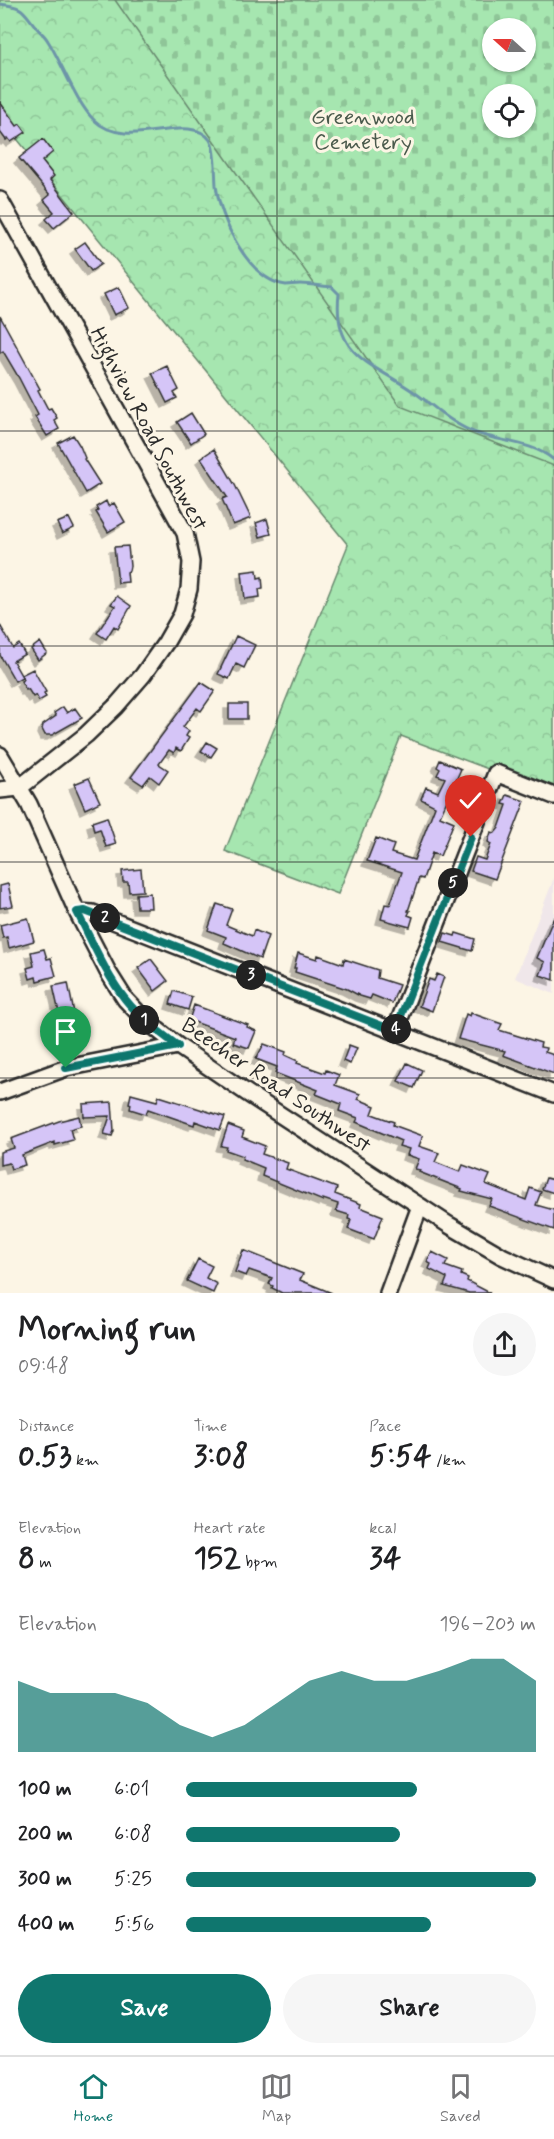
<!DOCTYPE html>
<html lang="en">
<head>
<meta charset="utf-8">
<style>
  :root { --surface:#fff; --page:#f6f6f6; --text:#202124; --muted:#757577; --line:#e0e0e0; --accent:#0f766e }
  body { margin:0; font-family:Mynerve,sans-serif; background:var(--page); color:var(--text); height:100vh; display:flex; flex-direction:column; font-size:22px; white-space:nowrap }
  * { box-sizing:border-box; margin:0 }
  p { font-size:20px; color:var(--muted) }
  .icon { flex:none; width:33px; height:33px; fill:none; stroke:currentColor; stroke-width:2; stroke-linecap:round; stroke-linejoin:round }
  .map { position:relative; height:1293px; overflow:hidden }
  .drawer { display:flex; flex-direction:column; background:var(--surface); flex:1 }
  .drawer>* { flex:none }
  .needle { width:39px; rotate:291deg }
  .buttons { position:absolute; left:482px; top:18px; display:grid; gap:12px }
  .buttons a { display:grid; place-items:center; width:54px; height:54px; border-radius:50%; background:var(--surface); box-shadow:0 2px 4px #0004; font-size:30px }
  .pin { position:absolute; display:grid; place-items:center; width:51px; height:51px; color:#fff; margin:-62px -26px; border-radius:50% 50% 50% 0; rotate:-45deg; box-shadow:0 0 6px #0007 }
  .pin .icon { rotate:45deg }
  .km { position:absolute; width:30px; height:30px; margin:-15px; border-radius:50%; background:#222; color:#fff; font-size:16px; line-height:30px; text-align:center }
  .round { display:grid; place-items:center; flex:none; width:63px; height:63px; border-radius:32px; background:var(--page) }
  .headline { display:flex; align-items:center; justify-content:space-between; height:102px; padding:0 18px }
  h1 { font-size:33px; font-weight:700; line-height:45px }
  .metrics { display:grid; grid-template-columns:repeat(3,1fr); gap:9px; height:102px; padding:6px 18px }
  .metrics div { display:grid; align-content:center }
  .metrics b { font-size:30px; font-weight:700 }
  .metrics small { font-size:16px; font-weight:400 }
  .metrics p { font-size:16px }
  .chart { height:168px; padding:12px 18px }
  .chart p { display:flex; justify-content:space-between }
  .chart svg { width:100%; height:108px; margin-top:6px; fill:var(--accent); opacity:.7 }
  .cta { display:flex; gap:12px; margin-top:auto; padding:12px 18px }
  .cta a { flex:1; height:69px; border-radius:36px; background:var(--accent); color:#fff; font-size:24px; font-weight:700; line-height:69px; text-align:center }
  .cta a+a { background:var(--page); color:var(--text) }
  ul { padding:0 18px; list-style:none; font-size:20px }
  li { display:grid; grid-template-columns:96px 72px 1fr; align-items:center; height:45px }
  li i { height:15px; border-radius:8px; background:var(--accent) }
  .tab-bar { display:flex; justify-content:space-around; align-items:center; height:84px; border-top:2px solid var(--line); background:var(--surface); font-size:16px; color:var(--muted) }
  .tab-bar a { display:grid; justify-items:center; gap:3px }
  .tab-bar .active { color:var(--accent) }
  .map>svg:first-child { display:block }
</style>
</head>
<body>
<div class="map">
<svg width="554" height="1293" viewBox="0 0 554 1293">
  <defs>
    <pattern id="forest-crowns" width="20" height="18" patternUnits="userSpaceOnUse" patternTransform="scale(1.5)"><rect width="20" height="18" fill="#a6e6b0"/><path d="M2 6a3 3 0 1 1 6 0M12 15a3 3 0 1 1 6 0" fill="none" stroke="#8fc598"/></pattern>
    <pattern id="cemetery-stones" width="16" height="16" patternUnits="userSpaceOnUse" patternTransform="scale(1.5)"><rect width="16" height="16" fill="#a6e6b0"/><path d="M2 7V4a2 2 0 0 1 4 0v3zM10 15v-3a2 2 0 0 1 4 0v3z" fill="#8fc598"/></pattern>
    <filter id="shadow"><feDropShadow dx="-5" dy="5" stdDeviation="0" flood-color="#0004"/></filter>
  </defs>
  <rect width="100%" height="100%" fill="#fcf5e5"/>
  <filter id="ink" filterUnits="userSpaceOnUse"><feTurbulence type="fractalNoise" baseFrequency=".0167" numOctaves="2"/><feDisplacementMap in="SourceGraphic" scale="12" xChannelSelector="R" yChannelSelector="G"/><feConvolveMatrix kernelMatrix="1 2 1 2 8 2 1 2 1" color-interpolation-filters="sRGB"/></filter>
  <g filter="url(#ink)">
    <path fill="#f0e7ea" d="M554,878V994L515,978Z"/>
    <path fill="url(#forest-crowns)" stroke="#68886e" stroke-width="1.5" d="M0,0H306L554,427V794L401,736L338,894L225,851L348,545L0,118Z"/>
    <path fill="url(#cemetery-stones)" stroke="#68886e" stroke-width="1.5" fill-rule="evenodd" d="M115,0H554V466L400,406ZM492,28H525V62H492ZM492,94H525V128H492Z"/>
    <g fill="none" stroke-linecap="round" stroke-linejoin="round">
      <path stroke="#6d95a8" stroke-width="3" d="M0,4C25,7 22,10 36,27C40,32 45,35 48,41C62,63 76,102 94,120C128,153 189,110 210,140C216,149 215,174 216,185C220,219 248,280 286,285C290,285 295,284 300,284C310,284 321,286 332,287L339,294C332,357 373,363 414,392C434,406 453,425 476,433C501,442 533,442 554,460"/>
    </g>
    <path fill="#d5c5f7" stroke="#2b2b2b" stroke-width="1.5" filter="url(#shadow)" d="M0,102L17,126L20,124L26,132L11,142L8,138L6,140L0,132Z
      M43,139L53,152L42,161L54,176L50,180L74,212L54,228L46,219L54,212L44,200L50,195L19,158Z
      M85,242L101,264L91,271L75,249Z
      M119,287L129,308L114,315L104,294Z
      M0,316L40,389L38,390L48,409L51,408L57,418L54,420L59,429L47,436L35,417L38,415L19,378L3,351L0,353Z
      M167,366L179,390L174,393L177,398L167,403L152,373Z
      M191,413L204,434L191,443L177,422Z
      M73,435L80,446L85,458L84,459L100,484L86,493L58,443Z
      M214,449L235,485L251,518L233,525L222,499L227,497L201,458Z
      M106,501L108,506L114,503L125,522L108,532L96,512L98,511L96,507Z
      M69,518L74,528L62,534L57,523Z
      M267,519L271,534L260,537L256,523Z
      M128,546L130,566L129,571L127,572L128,582L118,583L114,547Z
      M257,570L258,578L262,577L263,588L259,589L260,597L245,599L242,572Z
      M117,596L131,606L118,629L114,626L106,639L97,633L115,606L111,604Z
      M0,625L13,648L19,644L25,654L13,661L22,677L15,681L0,655Z
      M236,636L255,645L244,668L236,664L229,679L218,674Z
      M40,642L47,653L38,660L31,649Z
      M33,669L46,692L44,693L46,697L39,701L36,695L33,697L28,689L26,690L21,681L24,679L21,675Z
      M201,682L215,691L201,711L197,708L183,727L189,731L186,736L189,738L181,751L176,748L174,753L169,750L159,764L168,770L159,783L150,776L143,785L131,777Z
      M229,704H247V719H229Z
      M63,707L67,713L75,708L82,718L52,735H45L42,729L43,725L56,716L54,713Z
      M207,742L217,748L211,757L201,751Z
      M440,760L461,769L440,816L454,822L440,856L432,853L423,879L419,878L408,911H410L408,915L413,917L410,927L381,919L385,904L390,905L402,872L367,861L376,838L394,845L391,853L414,860L435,806L421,799L426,787L438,792L445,778L437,775L440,769L437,767Z
      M89,778L100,802L85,809L74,784Z
      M507,795L525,801L495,879L471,871L476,857L485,860L491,844L488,842L491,832L495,833L499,828L507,805L503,804Z
      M107,817L116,844L106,847L100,829L94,831L92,822Z
      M141,869L143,891L129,892L128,882H123L122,871Z
      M8,884L13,906L0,908V886Z
      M150,893L151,908H137L136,894Z
      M217,904L232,909L226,925L252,936L254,930L268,936L260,959L224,943L226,937L208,930Z
      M554,917V980L540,975L545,962L537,958Z
      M28,918L34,941L9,948L7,937L3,938L0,925Z
      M445,933L455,936L456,933L475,939L472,951L442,942Z
      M44,949L47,959L51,958L56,976L37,981L36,977L30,979L27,968L34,966L31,952Z
      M298,953L317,959L318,955L343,964L344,959L378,970L377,978L399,985L392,1003L372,995L370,999L360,996L347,989L295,972L296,968H294Z
      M151,959L168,981L155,991L138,968Z
      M437,974L444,977L432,1011L419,1006L429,979L434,981Z
      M68,983L75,1018L78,1017L83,1041L69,1044L63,1016L60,1017L53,986Z
      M174,991L192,997L188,1010L170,1004Z
      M194,1005L248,1025L247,1027L256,1031L249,1048L233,1043L235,1037L189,1020Z
      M471,1013L502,1024L499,1030L541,1043L540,1047L546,1048L545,1052L554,1055V1074L503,1055L505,1051L458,1039L466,1014L470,1016Z
      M264,1044L286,1052L285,1055L298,1061L297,1063L325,1073L326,1070L339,1075L335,1085L360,1094L358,1099L375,1106L372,1114L394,1122L393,1125L423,1136L419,1146L439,1153L435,1162L460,1172L463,1165L490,1175L486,1184L526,1200L530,1188L541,1192L536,1205L554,1210V1230L489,1206L492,1199L461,1191L462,1189L419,1172L420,1170L415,1169L419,1159L407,1155L409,1149L399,1146L401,1141L356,1122L358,1118L339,1111L341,1104L316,1094L318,1090L275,1073L277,1067L256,1059Z
      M349,1045L357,1048L350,1064L343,1061Z
      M407,1063L422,1070L414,1088L398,1081Z
      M131,1094L157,1101L159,1096L225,1117L220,1130L195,1121L194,1125L148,1109L146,1114L130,1109L131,1104L129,1103Z
      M112,1102L114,1131L112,1136L104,1134L110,1116L84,1117L83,1104Z
      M79,1116L81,1126L70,1129L73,1140L55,1145V1142L22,1155L25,1165L11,1169L9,1163L0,1165V1152L14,1148L11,1139L59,1121Z
      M228,1125L244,1131L242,1137L265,1146L262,1154L288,1163L286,1169L337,1188L335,1194L361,1204L360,1207L383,1216L374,1239L348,1229L351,1220L348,1219L349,1215L336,1211L338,1204L323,1199V1201L262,1176L264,1168L242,1159L243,1156L226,1150L227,1147L221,1146Z
      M546,1178L554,1180V1193L542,1189Z
      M243,1250L303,1274L300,1280L332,1293H282L272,1288L273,1286L269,1284L272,1278L249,1270L246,1276L235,1272Z
      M432,1252L448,1260L445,1266L462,1272L461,1275L468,1278L467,1281L490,1293H469L444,1286L447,1278L429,1269L431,1264L427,1262Z
      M198,1259L212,1266L206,1278L217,1284L213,1293L187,1281Z"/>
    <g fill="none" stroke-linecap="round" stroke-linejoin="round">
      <defs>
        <path id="minor" d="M0,200L185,533L191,562L189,589L182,614L166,642L143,675L116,706L86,735L19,788L0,790
          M0,755L29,804L77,912L108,972L125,999L144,1019L178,1046L247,1093L449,1225L502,1256L554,1280
          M77,912L93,913L554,1094
          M395,1031L496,773L554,796
          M0,1092L66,1068L178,1046
          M388,1293L420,1206"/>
      </defs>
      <use href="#minor" stroke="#2b2b2b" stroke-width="20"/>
      <use href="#minor" stroke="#fcf5e5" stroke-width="15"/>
    </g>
  </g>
  <g fill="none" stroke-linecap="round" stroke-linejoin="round" filter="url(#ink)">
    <defs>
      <path id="route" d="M66,1068L178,1046C159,1032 140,1018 125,999C105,973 92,941 77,912L85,911L395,1031L471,837"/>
    </defs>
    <use href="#route" stroke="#fff" stroke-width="12"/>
    <use href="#route" stroke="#0f766e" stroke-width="8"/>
  </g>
  <path fill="none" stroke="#2b2b2b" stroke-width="1.5" stroke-opacity="0.55" d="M277,0V1293M0,216H554M0,431H554M0,646H554M0,862H554M0,1078H554"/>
  <g text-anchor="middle" stroke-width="6" stroke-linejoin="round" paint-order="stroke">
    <g font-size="22" fill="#4a5a4c" stroke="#fcf5e5">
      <text x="363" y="124">Greenwood<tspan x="363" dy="25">Cemetery</tspan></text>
    </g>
    <g font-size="22" fill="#2b2b2b" stroke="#fcf5e5">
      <text transform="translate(150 428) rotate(62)" y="8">Highview Road Southwest</text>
      <text transform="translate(277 1084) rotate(34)" y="8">Beecher Road Southwest</text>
    </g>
  </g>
</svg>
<div class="buttons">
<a><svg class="needle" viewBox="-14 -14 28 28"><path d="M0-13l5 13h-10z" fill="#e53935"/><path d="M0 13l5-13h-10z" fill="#757577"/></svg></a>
<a><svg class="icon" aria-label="locate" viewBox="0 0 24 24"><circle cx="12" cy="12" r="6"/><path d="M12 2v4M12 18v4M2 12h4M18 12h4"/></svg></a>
</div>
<div class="pin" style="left:66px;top:1068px;background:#1e9e55"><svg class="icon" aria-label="arrive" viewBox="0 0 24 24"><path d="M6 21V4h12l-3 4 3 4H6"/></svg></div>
<div class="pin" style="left:471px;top:837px;background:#d93025"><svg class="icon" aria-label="check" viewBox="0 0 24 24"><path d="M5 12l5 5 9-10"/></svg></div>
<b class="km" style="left:144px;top:1020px">1</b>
<b class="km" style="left:105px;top:918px">2</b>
<b class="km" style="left:251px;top:975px">3</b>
<b class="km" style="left:396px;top:1029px">4</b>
<b class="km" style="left:453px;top:883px">5</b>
</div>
<section class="drawer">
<div class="headline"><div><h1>Morning run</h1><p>09:48</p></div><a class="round"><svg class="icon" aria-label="share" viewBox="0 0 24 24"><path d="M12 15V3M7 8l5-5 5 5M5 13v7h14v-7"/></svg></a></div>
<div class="metrics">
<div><p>Distance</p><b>0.53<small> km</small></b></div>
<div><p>Time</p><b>3:08</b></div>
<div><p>Pace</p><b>5:54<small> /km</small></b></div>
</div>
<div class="metrics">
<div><p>Elevation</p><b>8<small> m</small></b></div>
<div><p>Heart rate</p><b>152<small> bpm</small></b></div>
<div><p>kcal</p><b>34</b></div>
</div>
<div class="chart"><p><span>Elevation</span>196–203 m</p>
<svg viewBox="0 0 160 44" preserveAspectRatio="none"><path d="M0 44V15L10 20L20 20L30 20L40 24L50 33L60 38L70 33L80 24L90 15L100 11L110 15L120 15L130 11L140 6L150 6L160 15V44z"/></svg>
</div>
<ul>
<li><b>100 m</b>6:01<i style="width:66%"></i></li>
<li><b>200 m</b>6:08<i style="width:61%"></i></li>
<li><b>300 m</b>5:25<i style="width:100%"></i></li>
<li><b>400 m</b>5:56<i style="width:70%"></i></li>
</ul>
<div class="cta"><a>Save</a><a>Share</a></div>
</section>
<nav class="tab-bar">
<a class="active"><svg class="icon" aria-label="home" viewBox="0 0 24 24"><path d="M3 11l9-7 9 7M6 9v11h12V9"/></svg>Home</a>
<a><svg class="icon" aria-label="map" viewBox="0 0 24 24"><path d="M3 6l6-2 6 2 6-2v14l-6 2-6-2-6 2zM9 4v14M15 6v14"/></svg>Map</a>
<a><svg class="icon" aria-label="saved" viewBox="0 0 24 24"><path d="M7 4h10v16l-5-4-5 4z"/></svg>Saved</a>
</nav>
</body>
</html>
